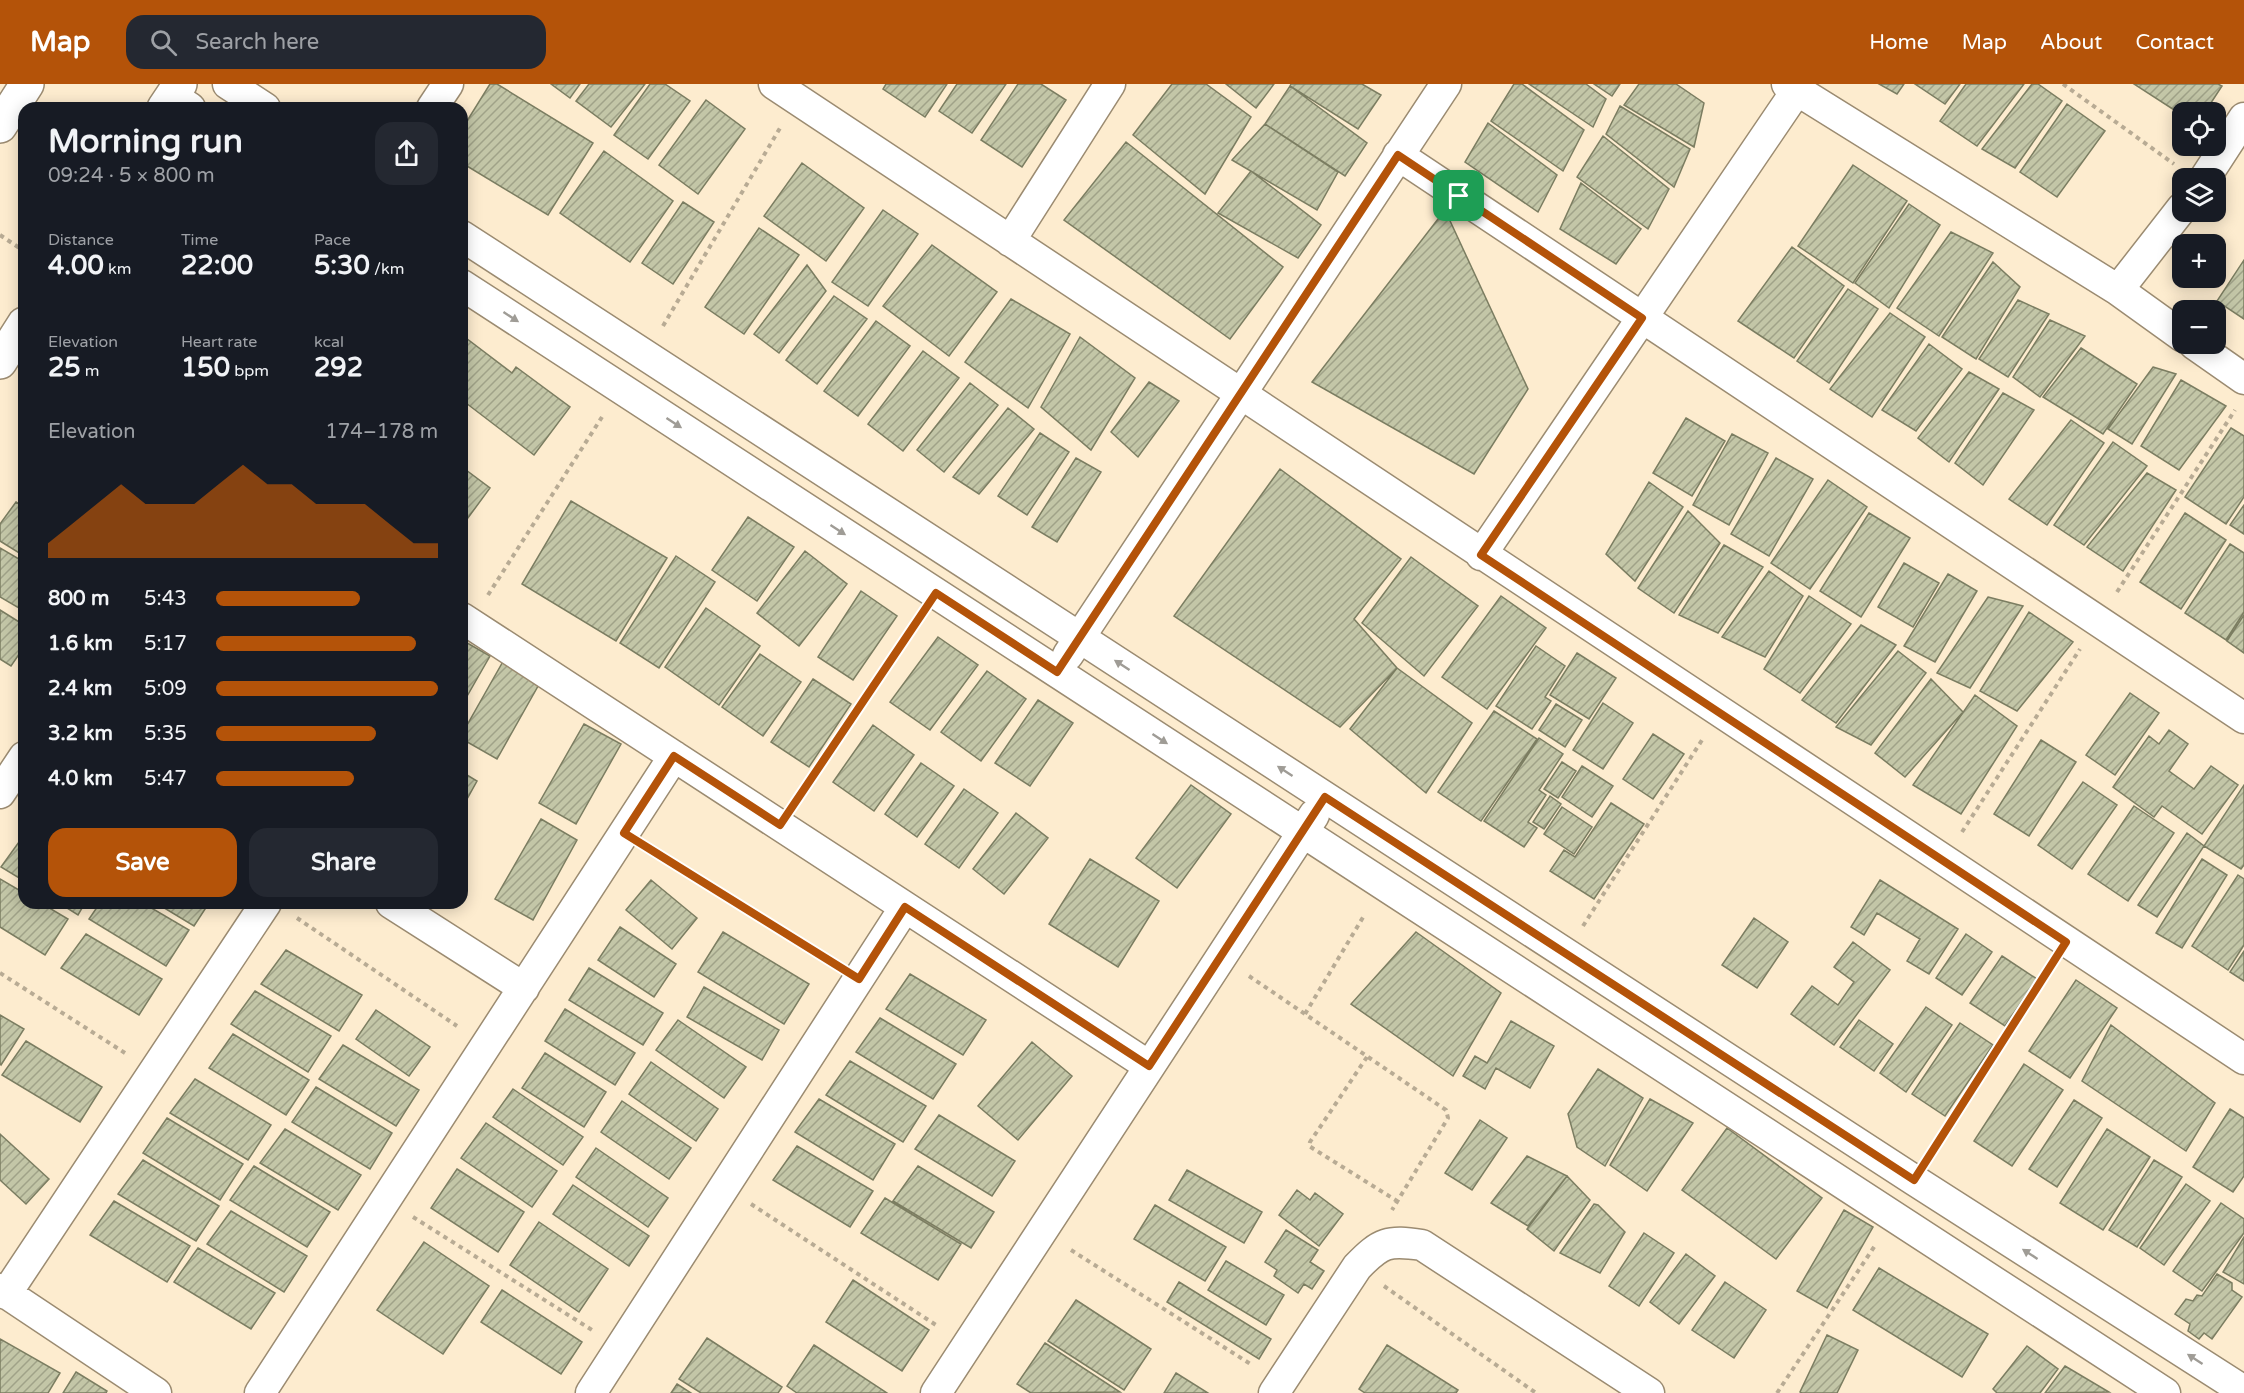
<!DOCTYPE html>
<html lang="en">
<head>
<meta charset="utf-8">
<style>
  :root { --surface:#171b24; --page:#242831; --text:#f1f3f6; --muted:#9ea1a6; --accent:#b45309 }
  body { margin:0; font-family:"Varela Round",sans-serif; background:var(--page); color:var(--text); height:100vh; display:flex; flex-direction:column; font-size:22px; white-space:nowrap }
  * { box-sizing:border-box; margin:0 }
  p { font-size:20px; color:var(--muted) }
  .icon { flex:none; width:33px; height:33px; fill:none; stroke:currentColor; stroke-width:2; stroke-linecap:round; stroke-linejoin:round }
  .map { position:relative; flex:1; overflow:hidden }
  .side { position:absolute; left:18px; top:18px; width:450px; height:807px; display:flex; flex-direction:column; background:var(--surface); border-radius:18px; box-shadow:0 3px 15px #0003 }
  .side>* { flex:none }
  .controls { position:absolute; left:2172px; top:18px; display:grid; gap:12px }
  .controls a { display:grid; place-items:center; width:54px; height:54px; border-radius:12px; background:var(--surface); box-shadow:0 3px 15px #0003; font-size:30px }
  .pin { position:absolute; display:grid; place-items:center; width:51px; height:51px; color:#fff; margin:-26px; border-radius:12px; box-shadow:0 3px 9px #0006 }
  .round { display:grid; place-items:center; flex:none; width:63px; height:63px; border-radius:18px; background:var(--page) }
  .overview { display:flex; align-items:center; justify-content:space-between; height:102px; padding:0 30px }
  h1 { font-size:33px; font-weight:700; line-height:45px }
  .metrics { display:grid; grid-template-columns:repeat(3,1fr); gap:9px; height:102px; padding:6px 30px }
  .metrics div { display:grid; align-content:center }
  .metrics b { font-size:26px; font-weight:700 }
  .metrics small { font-size:16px; font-weight:400 }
  .metrics p { font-size:16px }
  .chart { height:168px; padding:12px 30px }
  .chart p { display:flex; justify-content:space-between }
  .chart svg { width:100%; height:108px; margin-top:6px; fill:var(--accent); opacity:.7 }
  .cta { display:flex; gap:12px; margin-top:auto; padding:12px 30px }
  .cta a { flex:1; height:69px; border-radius:18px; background:var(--accent); color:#fff; font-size:24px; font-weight:700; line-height:69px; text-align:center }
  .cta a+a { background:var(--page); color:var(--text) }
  ul { padding:0 30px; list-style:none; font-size:20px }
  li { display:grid; grid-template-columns:96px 72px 1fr; align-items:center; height:45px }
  li i { height:15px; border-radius:8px; background:var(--accent) }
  header { display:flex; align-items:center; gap:36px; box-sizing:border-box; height:84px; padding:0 30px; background:var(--accent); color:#fff }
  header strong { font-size:28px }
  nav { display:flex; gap:33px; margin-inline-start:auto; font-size:21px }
  .search { width:420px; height:54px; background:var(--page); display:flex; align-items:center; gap:15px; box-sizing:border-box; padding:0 21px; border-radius:18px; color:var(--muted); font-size:22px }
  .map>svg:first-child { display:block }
</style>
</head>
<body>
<header>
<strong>Map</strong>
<div class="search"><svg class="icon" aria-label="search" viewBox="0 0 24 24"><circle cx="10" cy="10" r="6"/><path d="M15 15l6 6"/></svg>Search here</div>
<nav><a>Home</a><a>Map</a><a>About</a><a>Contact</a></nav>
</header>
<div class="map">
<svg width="2244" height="1309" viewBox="0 0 2244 1309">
  <defs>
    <pattern id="building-hatch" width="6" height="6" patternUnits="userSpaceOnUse" patternTransform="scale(1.5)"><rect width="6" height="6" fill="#c3c6a7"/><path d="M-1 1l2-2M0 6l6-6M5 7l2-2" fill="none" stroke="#a0a288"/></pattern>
  </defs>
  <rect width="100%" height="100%" fill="#fdeccf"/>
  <path fill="url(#building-hatch)" stroke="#7b7d61" stroke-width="1.5" d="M490,0H497L593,59L548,131L462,79V45Z
    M551,0H580L570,14Z
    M589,0H645L611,43L576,17Z
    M650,0H665L690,17L648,75L614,51Z
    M886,0H947L925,33L883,5Z
    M957,0H1006L972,49L939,27Z
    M1018,0H1041L1066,16L1022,83L981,56Z
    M1172,0H1206L1251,33L1205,110L1133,51Z
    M1226,0H1274L1256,24Z
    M1291,0H1362L1381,11L1358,45L1290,2Z
    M1514,0H1522L1584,46L1563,87L1491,37Z
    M1529,0H1586L1606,15L1593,43Z
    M1594,0H1620L1612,12Z
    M1639,0H1676L1704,19L1694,63L1624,21Z
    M1879,0H1904L1897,10Z
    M1915,0H1960L1945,20Z
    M1966,0H2024L1977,62L1940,37Z
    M2032,0H2038L2062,17L2015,84L1982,65Z
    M2134,0H2218L2222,2L2205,28H2182V31Z
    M1290,2L1367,59L1345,92L1265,40Z
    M706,16L745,45L698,110L659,81Z
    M2067,20L2105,47L2057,113L2020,88Z
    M1620,22L1690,65L1674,103L1606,50Z
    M1488,39L1557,91L1538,128L1465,78Z
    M1265,40L1338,88L1317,126L1232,76Z
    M1603,52L1669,105L1648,145L1577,93Z
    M1126,58L1283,183L1230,255L1064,136Z
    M604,67L673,117L630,178L560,129Z
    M802,79L864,124L826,177L764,132Z
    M1853,81L1907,117L1853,199L1798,162Z
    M1251,87L1321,141L1298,174L1218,129Z
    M1581,99L1641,145L1616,180L1560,145Z
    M683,118L714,138L673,200L642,179Z
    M1909,120L1940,141L1889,224L1855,199Z
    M883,126L918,150L868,222L832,198Z
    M1445,126L1528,305L1474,390L1312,298Z
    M759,144L799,171L744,250L705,223Z
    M1951,148L1993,169L1939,252L1897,224Z
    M932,161L997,208L949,272L883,222Z
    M1792,163L1844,202L1794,274L1738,237Z
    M2244,176V235L2217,217Z
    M1993,178L2020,203L1976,275L1942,253Z
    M807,181L826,207L779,269L754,250Z
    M1848,205L1878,225L1829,299L1797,277Z
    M834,212L867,235L817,300L786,276Z
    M1011,215L1070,250L1028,324L965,278Z
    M2018,216L2049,230L2008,293L1979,275Z
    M1890,229L1925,253L1872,333L1830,305Z
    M2050,236L2085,252L2040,313L2013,293Z
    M876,237L910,262L858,332L824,307Z
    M462,251L512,289L516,283L570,323L534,371L462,316Z
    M1080,253L1135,294L1091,366L1041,323Z
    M1929,260L1962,285L1916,347L1882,326Z
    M2081,264L2137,300L2103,350L2043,313Z
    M923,267L959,294L903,367L868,340Z
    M2153,283L2176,290L2132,360L2108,345Z
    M1969,288L1999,305L1949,378L1918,354Z
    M2181,296L2226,322L2179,386L2141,362Z
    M1149,298L1179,317L1138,373L1111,348Z
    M970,299L998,321L944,388L917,366Z
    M2003,309L2034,326L1983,401L1955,379Z
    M1008,324L1034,345L979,410L953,393Z
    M1686,334L1725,357L1692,412L1653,389Z
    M2071,336L2104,359L2047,441L2009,415Z
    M2231,344L2244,352V413L2226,440L2185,413Z
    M1040,349L1069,368L1027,431L998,412Z
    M1732,350L1768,369L1729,441L1693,421Z
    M2113,358L2147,382L2084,461L2054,441Z
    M1076,374L1101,388L1057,458L1032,443Z
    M1776,374L1813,395L1769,472L1731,450Z
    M462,383L490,404L462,442Z
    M1280,385L1401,475L1354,535L1397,584L1340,643L1174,532Z
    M2147,389L2176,406L2123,487L2087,463Z
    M1828,396L1867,423L1810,505L1771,479Z
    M1649,398L1683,423L1635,497L1606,470Z
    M571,417L667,474L616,557L522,500Z
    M16,418L24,423V472L0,457V440Z
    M2244,421V450L2230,441Z
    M1688,427L1720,459L1674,529L1638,504Z
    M1869,429L1910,454L1861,533L1820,507Z
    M2185,429L2226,456L2181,525L2140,498Z
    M748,433L794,463L757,517L712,486Z
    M2230,460L2244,469V528L2226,556L2185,529Z
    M1724,461L1763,483L1718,549L1679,531Z
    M0,464L24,478V527L0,513Z
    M805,467L847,500L799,562L757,529Z
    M676,472L715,498L659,584L620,559Z
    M1411,473L1478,522L1424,592L1362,539Z
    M1904,479L1939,499L1913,543L1878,523Z
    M1769,487L1803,512L1765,573L1722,553Z
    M1948,490L1977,507L1935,578L1904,562Z
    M861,507L897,532L853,596L818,573Z
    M1501,512L1546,544L1487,625L1442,593Z
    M1809,512L1851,540L1800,609L1764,585Z
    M1988,513L2023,522L1970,604L1937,589Z
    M706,524L760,562L719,621L665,583Z
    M0,526L24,541V563L11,582L0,575Z
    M2029,528L2073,558L2017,627L1980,607Z
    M2244,531V569L2227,557Z
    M1861,541L1896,561L1836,639L1802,616Z
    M938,553L978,581L930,646L890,618Z
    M462,556L490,572L462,621Z
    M1536,562L1565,582L1545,613L1551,617L1532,645L1496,622Z
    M1898,567L1926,589L1871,661L1836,643Z
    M1577,569L1616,594L1589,635L1550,611Z
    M760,570L801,598L763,652L722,623Z
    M505,574L542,595L497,675L462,655V650Z
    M1397,584L1472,639L1426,709L1350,645Z
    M987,587L1026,615L981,677L941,648Z
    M813,595L851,620L809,683L771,658Z
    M1931,595L1963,628L1905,693L1875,669Z
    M2130,609L2159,629L2115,691L2086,671Z
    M1975,611L2017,642L1961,730L1913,701Z
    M1038,616L1073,639L1030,702L995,679Z
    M1603,619L1633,639L1603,685L1573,666Z
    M1556,620L1582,636L1565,663L1539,646Z
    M1494,627L1537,655L1481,737L1438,708Z
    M584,640L621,660L576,740L539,719Z
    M873,641L914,671L874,727L833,698Z
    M2169,646L2188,660L2169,687L2194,705L2211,682L2238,701L2202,750L2162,722L2154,733L2113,703L2149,652L2159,660Z
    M1653,650L1684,670L1653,715L1623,695Z
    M1539,654L1563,670L1539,706L1546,711L1528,738L1537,744L1524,763L1484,737Z
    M2041,656L2076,678L2029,752L1994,730Z
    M1562,678L1576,687L1558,714L1544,705Z
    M921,679L954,702L917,753L885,730Z
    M1582,682L1613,702L1592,733L1562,713Z
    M462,688L477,697L462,724Z
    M2083,698L2117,721L2072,785L2038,761Z
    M1191,701L1231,730L1177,804L1136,774Z
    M2244,701V781L2241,785L2204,762Z
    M964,705L998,729L959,784L925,760Z
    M1550,712L1561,720L1544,745L1533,738Z
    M1611,719L1644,740L1594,815L1550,787L1564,766L1575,773Z
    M2134,722L2174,749L2128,817L2088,790Z
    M1562,723L1592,743L1574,770L1544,750Z
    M1016,729L1048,754L1004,810L973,785Z
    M541,735L577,756L533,836L495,815Z
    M2187,749L2204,762L2157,833L2138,821Z
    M24,751V797L1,783Z
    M1090,775L1159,817L1118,883L1049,840Z
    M2202,775L2227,791L2182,864L2156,849Z
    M2238,791L2244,795V861L2228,886L2192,862Z
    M0,795L24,809V819H41L68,835L45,871L0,843Z
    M651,796L697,834L672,865L626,826Z
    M1880,796L1958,845L1929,890L1907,877L1920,855L1877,829L1864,851L1851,843Z
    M59,819H85L78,831Z
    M100,819H143L189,846L166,882L89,835Z
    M156,819H209L194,842Z
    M1754,834L1788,858L1757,904L1722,881Z
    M620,843L676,880L654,913L598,876Z
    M723,848L809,900L784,940L698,888Z
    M1416,848L1501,909L1453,992L1351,920Z
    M86,850L162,895L139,931L61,884Z
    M1966,850L1992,868L1962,911L1936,894Z
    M1853,858L1890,886L1834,961L1791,930L1812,902L1838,921L1854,898L1834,883Z
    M286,866L362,911L339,947L261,900Z
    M2244,867V897L2230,888Z
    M2002,872L2037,895L2005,942L1970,919Z
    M589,884L663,929L643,961L569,916Z
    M910,890L986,936L963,971L886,925Z
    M2076,896L2117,924L2070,994L2029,967Z
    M704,903L779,946L762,976L687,933Z
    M255,907L331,952L308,988L231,940Z
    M1926,923L1952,941L1906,1008L1880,989Z
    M565,925L635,969L615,1001L545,957Z
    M376,926L430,963L409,992L356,955Z
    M0,931L24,945L1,981L0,980Z
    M880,934L956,980L933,1015L856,968Z
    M678,936L746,983L724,1014L656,966Z
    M1859,936L1893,960L1874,987L1840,963Z
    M1511,937L1554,962L1530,1004L1496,984L1485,1005L1463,992L1475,972L1487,979Z
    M1960,939L1993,961L1945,1032L1912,1010Z
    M2111,941L2215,1019L2186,1067L2082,997Z
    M233,950L309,996L286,1031L209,984Z
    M26,957L102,1003L80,1038L2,991Z
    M1032,958L1072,992L1018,1056L978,1022Z
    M343,961L419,1006L396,1042L319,995Z
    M545,969L606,1008L584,1043L522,1004Z
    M850,977L926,1022L903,1058L826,1011Z
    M651,978L718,1025L696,1057L629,1010Z
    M2024,980L2063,1006L2012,1082L1974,1057Z
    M1598,985L1643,1014L1605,1082L1577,1063L1568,1030Z
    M195,995L271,1041L248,1076L170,1029Z
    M316,1003L392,1049L370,1085L292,1038Z
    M513,1005L583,1053L563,1081L493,1033Z
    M819,1015L895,1060L873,1096L795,1048Z
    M1650,1015L1693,1039L1647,1107L1610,1081Z
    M2074,1016L2102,1034L2057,1103L2029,1085Z
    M622,1017L691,1064L669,1095L601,1048Z
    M2230,1025L2244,1034V1092L2233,1108L2193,1083Z
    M939,1031L1015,1077L992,1112L915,1065Z
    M167,1034L243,1080L220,1116L143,1069Z
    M1480,1036L1507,1054L1472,1106L1445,1089Z
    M486,1039L557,1087L532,1123L461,1074Z
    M1727,1044L1822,1114L1776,1175L1682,1106Z
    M285,1045L361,1091L338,1126L260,1079Z
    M2107,1045L2150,1073L2103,1146L2060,1119Z
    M0,1050L49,1095L26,1120L0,1096Z
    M797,1062L873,1107L850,1143L773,1096Z
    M596,1064L668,1114L648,1143L576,1093Z
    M1527,1072L1567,1092L1528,1142L1491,1119Z
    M143,1076L219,1122L196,1157L118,1110Z
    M2154,1076L2182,1093L2137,1163L2109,1146Z
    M254,1082L330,1128L307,1163L230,1116Z
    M918,1082L994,1128L971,1164L893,1117Z
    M457,1085L524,1128L498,1168L431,1124Z
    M1187,1086L1262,1128L1244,1159L1169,1116Z
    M1567,1092L1590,1116L1554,1167L1527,1145Z
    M2186,1100L2210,1117L2164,1181L2140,1164Z
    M573,1101L649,1152L629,1182L553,1130Z
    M1297,1106L1310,1116L1315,1109L1343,1130L1319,1162L1279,1131Z
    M885,1114L961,1160L938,1196L861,1149Z
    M114,1117L190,1162L167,1198L90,1151Z
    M2221,1119L2244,1135V1149L2202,1207L2173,1187Z
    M1594,1120L1598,1121L1625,1148L1600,1189L1560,1169Z
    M1155,1121L1226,1163L1205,1197L1134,1155Z
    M1844,1126L1873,1143L1827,1224L1797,1207Z
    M231,1127L307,1172L284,1208L207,1160Z
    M539,1138L608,1185L579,1228L510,1181Z
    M1286,1146L1318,1166L1310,1178L1324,1187L1312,1205L1304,1200L1298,1209L1274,1192L1277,1186L1265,1178Z
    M1644,1149L1674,1169L1639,1222L1609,1202Z
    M2244,1153V1200L2223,1188Z
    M424,1158L489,1202L443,1270L377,1226Z
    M198,1164L275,1209L251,1245L174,1198Z
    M1686,1170L1715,1192L1679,1240L1650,1218Z
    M1226,1177L1284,1211L1266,1241L1208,1206Z
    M1879,1184L1988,1250L1962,1293L1853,1226Z
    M2217,1190L2232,1199V1206L2242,1213L2212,1255L2204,1249L2199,1255L2188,1247L2190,1240L2175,1230L2186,1215L2193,1217L2197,1211L2202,1212Z
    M853,1196L929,1246L902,1287L826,1238Z
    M1179,1198L1271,1255L1259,1275L1167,1218Z
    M1725,1198L1766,1226L1734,1274L1692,1246Z
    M502,1206L582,1258L561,1290L481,1238Z
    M1076,1216L1151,1265L1124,1306L1048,1257Z
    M1827,1251L1858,1266L1837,1309H1802L1800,1308Z
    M707,1254L782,1303L778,1309H701L679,1295Z
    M0,1255L60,1289L48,1309H0Z
    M1045,1259L1120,1308L1031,1309L1017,1300Z
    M814,1261L887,1309H797L787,1302Z
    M1387,1261L1458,1306L1456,1309H1365L1359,1305Z
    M2027,1262L2058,1285L2040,1309H1997L1993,1305Z
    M2065,1282L2109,1308L2045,1309Z
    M76,1288L107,1307L106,1309H63Z
    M1176,1289L1208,1309H1164Z
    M677,1300L691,1309H671Z"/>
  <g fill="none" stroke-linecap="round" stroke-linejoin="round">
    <defs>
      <path id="street" d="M228,0L265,24
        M774,0L2244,975
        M1787,0L2118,206L2182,252
        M172,12L190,24
        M432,24L448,0
        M1398,71L2244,634
        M2205,94L2244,34
        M462,152L1914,1096L2244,1307
        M1010,157L1110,0
        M462,201L2165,1309
        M2118,206L2182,124
        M2194,260L2244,295
        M1481,471L1797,6
        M462,534L1149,982
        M1068,571L1446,0
        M0,709L24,673
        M391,819L524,904
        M0,1205L156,1309
        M6,1210L266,819
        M260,1309L674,672
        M591,1309L905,823
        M936,1309L1314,731
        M1274,1309L1357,1183C1381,1158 1388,1156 1422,1161L1649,1309"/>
      <path id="secondary" d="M164,24L180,0
        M0,42L27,0
        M0,278L24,240"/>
    </defs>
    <use href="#street" stroke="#9b8b71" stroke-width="33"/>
    <use href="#secondary" stroke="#9b8b71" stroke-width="36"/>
    <path stroke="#b8ab94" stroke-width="4" stroke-dasharray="4.5 4.5" stroke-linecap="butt" d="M2063,0L2174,80
      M0,151L24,167
      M663,242L780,44
      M2117,508L2235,326
      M488,511L602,333
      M799,713L917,538
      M1962,748L2080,565
      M653,767L830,877
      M297,834L457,942
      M1583,842L1702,656
      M0,889L125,969
      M1249,892L1446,1026L1448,1034L1392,1126
      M1305,930L1365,830
      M1367,973L1310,1058L1309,1062L1397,1117
      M1932,1067L2048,886
      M751,1120L939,1243
      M413,1133L592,1246
      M1071,1166L1252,1281
      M1384,1202L1536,1309
      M1777,1309L1876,1160"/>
    <use href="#street" stroke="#fff" stroke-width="30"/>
    <use href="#secondary" stroke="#fff" stroke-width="33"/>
  </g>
  <defs><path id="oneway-solid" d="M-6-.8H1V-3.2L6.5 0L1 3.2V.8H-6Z" transform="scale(1.5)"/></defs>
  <g fill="#9f9c96">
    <use href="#oneway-solid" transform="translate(511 233) rotate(33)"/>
    <use href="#oneway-solid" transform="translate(674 339) rotate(33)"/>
    <use href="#oneway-solid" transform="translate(838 446) rotate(33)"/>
    <use href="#oneway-solid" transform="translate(1122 581) rotate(-147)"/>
    <use href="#oneway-solid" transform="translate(1160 655) rotate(33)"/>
    <use href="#oneway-solid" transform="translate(1285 687) rotate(-147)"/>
    <use href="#oneway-solid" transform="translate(2030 1170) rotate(-147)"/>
    <use href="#oneway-solid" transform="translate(2195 1275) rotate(-147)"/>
  </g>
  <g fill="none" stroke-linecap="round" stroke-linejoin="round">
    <defs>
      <path id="route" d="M1398,71L1642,234L1481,471L2066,858L1914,1096L1325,713L1149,982L905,823L859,895L624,749L674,672L780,741L936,509L1057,588Z"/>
    </defs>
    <use href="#route" stroke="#fff" stroke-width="12"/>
    <use href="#route" stroke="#b45309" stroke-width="8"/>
  </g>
</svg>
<div class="controls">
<a><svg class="icon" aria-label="locate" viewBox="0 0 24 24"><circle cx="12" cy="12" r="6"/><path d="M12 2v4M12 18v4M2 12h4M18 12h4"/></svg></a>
<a><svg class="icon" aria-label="layers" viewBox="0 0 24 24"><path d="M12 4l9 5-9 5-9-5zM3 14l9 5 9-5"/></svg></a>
<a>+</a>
<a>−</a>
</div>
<div class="pin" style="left:1459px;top:112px;background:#1e9e55"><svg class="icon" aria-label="arrive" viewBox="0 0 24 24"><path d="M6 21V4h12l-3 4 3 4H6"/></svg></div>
<section class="side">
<div class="overview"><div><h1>Morning run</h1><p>09:24 · 5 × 800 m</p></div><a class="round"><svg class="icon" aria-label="share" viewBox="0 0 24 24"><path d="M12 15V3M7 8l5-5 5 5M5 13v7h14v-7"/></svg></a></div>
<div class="metrics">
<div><p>Distance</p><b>4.00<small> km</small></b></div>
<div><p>Time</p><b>22:00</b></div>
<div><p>Pace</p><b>5:30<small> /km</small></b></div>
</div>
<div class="metrics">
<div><p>Elevation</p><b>25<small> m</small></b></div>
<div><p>Heart rate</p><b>150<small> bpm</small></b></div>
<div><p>kcal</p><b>292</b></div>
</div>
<div class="chart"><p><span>Elevation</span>174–178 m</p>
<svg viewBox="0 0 160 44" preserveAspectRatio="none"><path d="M0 44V38L10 30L20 22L30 14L40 22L50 22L60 22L70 14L80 6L90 14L100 14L110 22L120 22L130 22L140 30L150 38L160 38V44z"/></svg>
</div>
<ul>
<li><b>800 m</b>5:43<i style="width:65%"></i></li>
<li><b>1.6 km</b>5:17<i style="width:90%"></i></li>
<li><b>2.4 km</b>5:09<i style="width:100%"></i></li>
<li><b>3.2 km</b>5:35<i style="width:72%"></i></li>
<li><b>4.0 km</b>5:47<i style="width:62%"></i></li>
</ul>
<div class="cta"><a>Save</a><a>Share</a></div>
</section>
</div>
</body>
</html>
